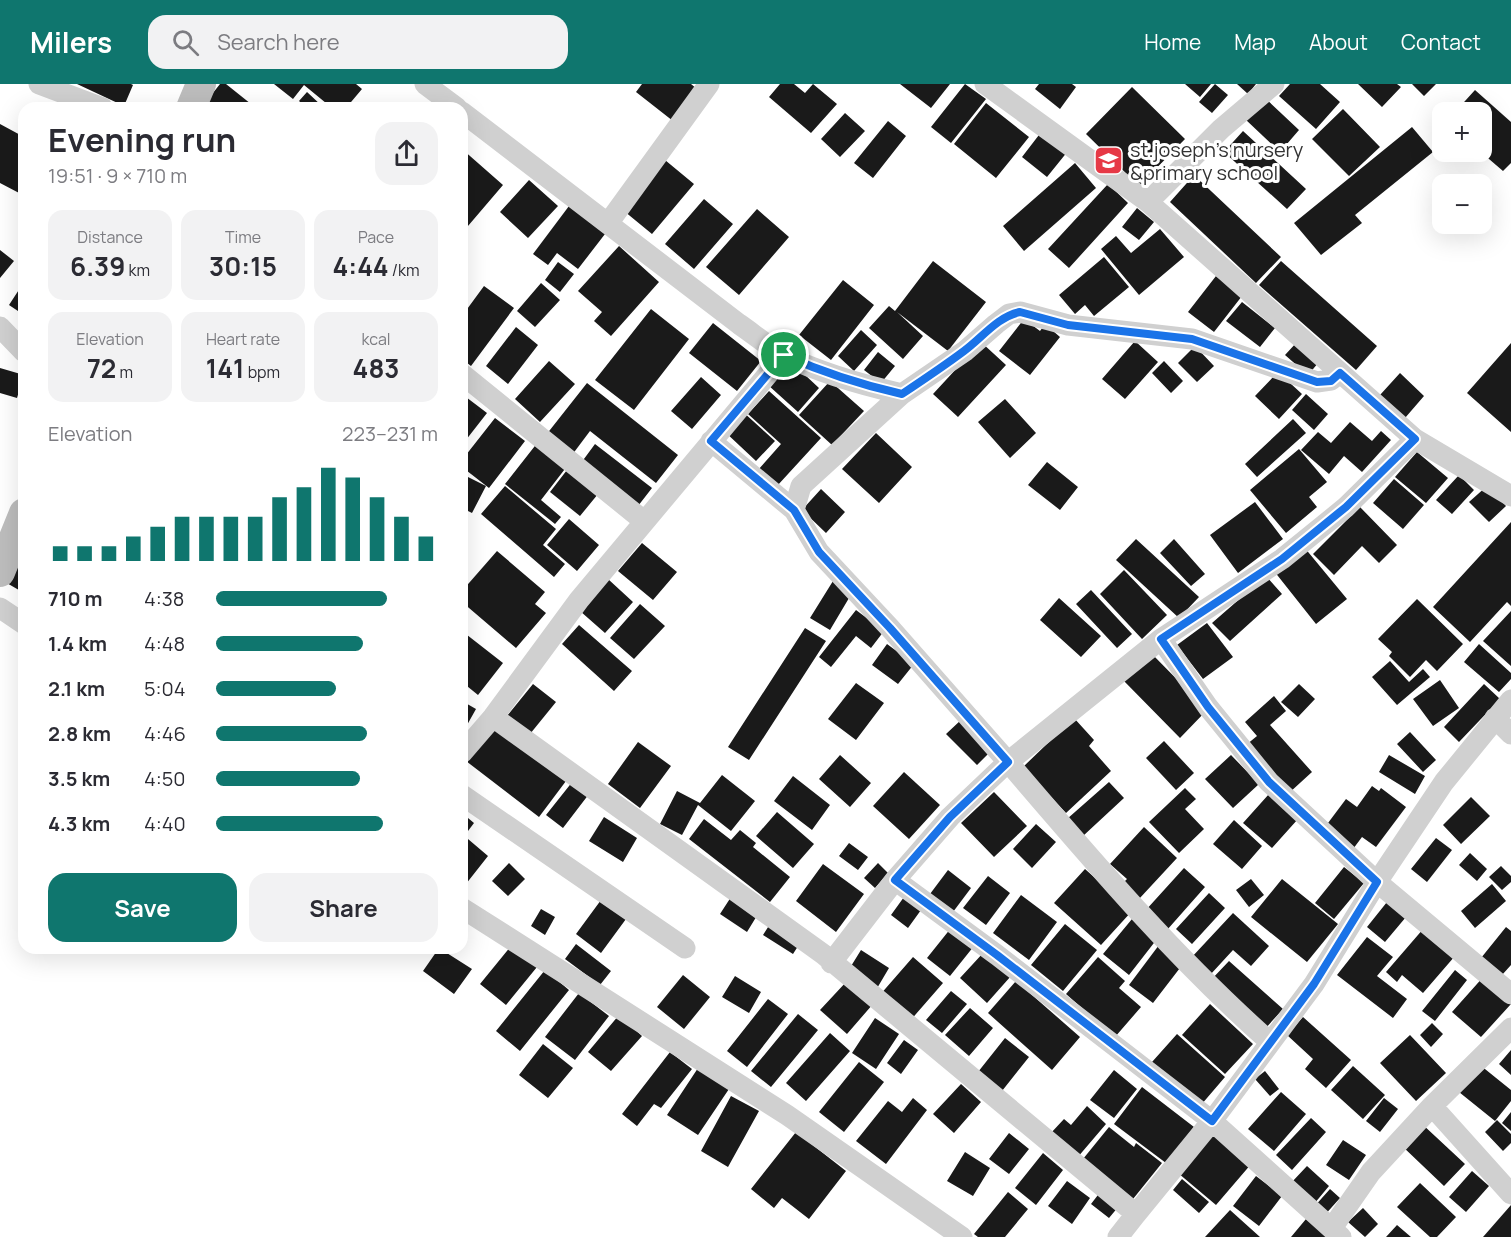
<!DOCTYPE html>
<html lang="en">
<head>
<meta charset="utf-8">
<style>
  :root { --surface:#fff; --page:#f2f2f3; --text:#2b2b33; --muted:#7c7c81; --accent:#0f766e }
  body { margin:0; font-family:Manrope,sans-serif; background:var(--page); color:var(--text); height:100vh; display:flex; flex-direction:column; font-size:22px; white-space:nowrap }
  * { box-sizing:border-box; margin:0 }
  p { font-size:20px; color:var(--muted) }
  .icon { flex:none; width:33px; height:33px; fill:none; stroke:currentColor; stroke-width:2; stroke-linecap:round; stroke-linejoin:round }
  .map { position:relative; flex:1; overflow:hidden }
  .details { position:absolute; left:18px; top:18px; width:450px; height:852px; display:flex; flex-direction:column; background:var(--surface); border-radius:18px; box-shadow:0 6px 24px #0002 }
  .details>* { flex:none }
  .controls { position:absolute; left:1432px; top:18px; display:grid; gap:12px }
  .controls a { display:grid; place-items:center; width:60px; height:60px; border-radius:12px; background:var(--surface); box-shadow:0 6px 24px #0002; font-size:30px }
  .pin { position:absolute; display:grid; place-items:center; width:51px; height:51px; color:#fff; margin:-26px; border:3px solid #fff; border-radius:50%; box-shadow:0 2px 6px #0007 }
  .round { display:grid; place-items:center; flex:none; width:63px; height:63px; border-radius:18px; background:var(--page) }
  .overview { display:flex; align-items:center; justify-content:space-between; height:102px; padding:0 30px }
  h1 { font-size:33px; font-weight:700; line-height:45px }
  .metrics { display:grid; grid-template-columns:repeat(3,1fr); gap:9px; height:102px; padding:6px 30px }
  .metrics div { display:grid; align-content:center; border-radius:15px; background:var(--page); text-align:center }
  .metrics b { font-size:26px; font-weight:700 }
  .metrics small { font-size:16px; font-weight:400 }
  .metrics p { font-size:16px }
  .chart { height:168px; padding:12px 30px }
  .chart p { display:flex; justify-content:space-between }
  .chart svg { width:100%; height:108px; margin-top:6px; stroke:var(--accent); stroke-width:6 }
  .action { display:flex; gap:12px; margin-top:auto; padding:12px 30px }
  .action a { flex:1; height:69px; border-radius:18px; background:var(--accent); color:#fff; font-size:24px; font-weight:700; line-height:69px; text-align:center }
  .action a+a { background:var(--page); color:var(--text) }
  ul { padding:0 30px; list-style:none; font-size:20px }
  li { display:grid; grid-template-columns:96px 72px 1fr; align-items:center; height:45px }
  li i { height:15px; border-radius:8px; background:var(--accent) }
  header { display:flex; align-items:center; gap:36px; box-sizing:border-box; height:84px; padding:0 30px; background:var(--accent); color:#fff }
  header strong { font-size:28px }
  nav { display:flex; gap:33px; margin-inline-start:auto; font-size:21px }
  .search { width:420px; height:54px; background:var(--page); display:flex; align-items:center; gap:15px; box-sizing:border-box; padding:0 21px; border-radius:18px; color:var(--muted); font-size:22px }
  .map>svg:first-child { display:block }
</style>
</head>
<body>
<header>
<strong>Milers</strong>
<div class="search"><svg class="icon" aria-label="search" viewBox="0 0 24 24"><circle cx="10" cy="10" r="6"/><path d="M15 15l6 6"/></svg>Search here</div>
<nav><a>Home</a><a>Map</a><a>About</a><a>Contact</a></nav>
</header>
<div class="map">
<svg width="1511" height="1153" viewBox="0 0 1511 1153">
  <rect width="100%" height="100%" fill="#fff"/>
  <path fill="#1a1a1a" d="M77,0H131L133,1L124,22Z
    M220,0H226L256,24H201Z
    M274,0H356L362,5L346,24H332L304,1L293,15Z
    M642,0H691L697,5L673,37L636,8Z
    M780,0H794L805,9L813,0L837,20L811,49L769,13Z
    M900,0H950L931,24Z
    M965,0L986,15L951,59L931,43Z
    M1039,0H1072L1076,3L1060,25L1035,5Z
    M1185,0H1211L1200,13Z
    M1215,0L1228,11L1212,29L1199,18Z
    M1237,0H1256L1248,10Z
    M1290,0H1320L1340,18L1316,45L1279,12Z
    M1358,0H1397L1401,3L1382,23Z
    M1412,0H1436L1424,12Z
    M1132,3L1185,55L1139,102L1086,50Z
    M1475,6L1511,38V79L1503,87L1482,69V28H1455Z
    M307,8L322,22L320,24H307L299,17Z
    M1265,14L1299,46L1280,68L1245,35Z
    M986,19L1029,53L996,94L954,60Z
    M1343,25L1380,63L1349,92L1312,55Z
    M845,29L865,47L840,73L821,55Z
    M888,37L906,52L873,94L854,79Z
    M0,40L24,53V104L21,110L0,99Z
    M1412,43L1433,68L1355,131L1362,139L1321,171L1294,139Z
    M1042,47L1068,67L1047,93L1022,73Z
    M1243,47L1306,105L1287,125L1224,68Z
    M462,65L503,101L462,149Z
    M665,76L694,100L652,150L624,127Z
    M1075,79L1096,104L1024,167L1003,142Z
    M1194,91L1281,173L1256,199L1170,118Z
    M529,96L558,122L528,154L500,128Z
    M1108,100L1128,119L1069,184L1048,165Z
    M704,115L733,140L694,185L665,160Z
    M569,122L605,150L578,185L557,169L548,181L533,170Z
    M1137,124L1154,138L1139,156L1122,143Z
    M757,125L789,153L739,211L706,183Z
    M1160,145L1184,173L1139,211L1101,165L1116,152L1131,169Z
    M619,162L659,198L611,252L594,237L602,228L578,207Z
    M0,166L14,177L0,194Z
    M1104,173L1129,203L1094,232L1085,221L1075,230L1059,211Z
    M933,177L986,218L948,267L897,228L923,252L903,275L869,244L889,222L895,227Z
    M1281,177L1377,262L1356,286L1259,201Z
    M558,178L574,190L560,208L545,196Z
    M1216,192L1242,212L1214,248L1188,228Z
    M843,196L874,221L831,276L799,251Z
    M24,198V231L9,221Z
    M541,199L560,216L535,243L517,227Z
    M484,202L514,224L471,282L462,275V232Z
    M1242,218L1275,244L1260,263L1226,237Z
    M651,225L689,255L634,326L595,296Z
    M1024,235L1040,247L1045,240L1060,253L1030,291L999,267Z
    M713,239L761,277L737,307L689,269Z
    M516,243L538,261L508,300L486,282Z
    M861,246L877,261L854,287L838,272Z
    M1135,257L1158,278L1125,315L1102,295Z
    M981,258L1006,281L958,333L933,310Z
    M1297,258L1319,278L1308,291L1285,271Z
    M1511,259V348L1467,309Z
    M1195,262L1214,282L1197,298L1178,279Z
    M878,268L895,282L881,299L864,286Z
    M549,277L575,300L540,338L515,315Z
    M790,277L819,304L798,328L768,301Z
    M1164,277L1183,297L1171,309L1152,289Z
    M0,284L24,291L17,314L0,309Z
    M1278,288L1302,310L1279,335L1255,312Z
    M1400,289L1424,312L1405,334L1380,311Z
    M701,293L721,311L692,345L671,327Z
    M830,297L864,327L832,361L799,331Z
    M587,299L678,371L656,399L590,347L572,371L546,351Z
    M769,307L821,354L777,402L758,386L781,360L748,330Z
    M462,310L487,329L462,361Z
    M1306,310L1328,330L1314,346L1292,326Z
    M1005,315L1036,349L1010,374L978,338Z
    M742,327L775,357L756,377L724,347Z
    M495,334L525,357L489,404L462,383V376Z
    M1293,335L1306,349L1257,393L1245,380Z
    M1350,338L1372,357L1381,347L1391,356L1362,388L1344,372L1329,390L1301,366L1318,348L1331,359Z
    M876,349L912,383L879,419L842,385Z
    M538,358L568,381L541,416L561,433L555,440L505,400Z
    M595,360L652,404L638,422L581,379Z
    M1299,365L1327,398L1309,413L1317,423L1286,449L1250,406Z
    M1417,368L1448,394L1426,419L1395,393Z
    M1047,378L1078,403L1060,426L1028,401Z
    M567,386L598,410L580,432L550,408Z
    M462,390L486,402L472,429L462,424Z
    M1459,391L1474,406L1452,430L1436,416Z
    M1394,395L1424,421L1403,445L1373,419Z
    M505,402L556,445L543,461L565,480L554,493L481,430Z
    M1487,402L1506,422L1489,438L1469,418Z
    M821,405L845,428L826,449L802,426Z
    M1255,418L1283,455L1238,489L1210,451Z
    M1360,423L1397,461L1379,479L1362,462L1334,491L1313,470Z
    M569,435L599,461L577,487L547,461Z
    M1511,438V522L1507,518L1470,558L1433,523Z
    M1136,455L1199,513L1179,534L1116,476Z
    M1174,455L1205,490L1191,502L1160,469Z
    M642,459L677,488L653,516L618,487Z
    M1304,463L1347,515L1316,540L1274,487Z
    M24,466V509L5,498Z
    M497,467L545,508L535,520L546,529L516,564L462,518V507Z
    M1124,486L1167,531L1142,555L1100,510Z
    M1266,492L1282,510L1230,557L1212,539Z
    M608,495L633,518L605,549L580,527Z
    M833,497L852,509L830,546L810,534Z
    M1091,506L1132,550L1117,564L1076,520Z
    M1059,514L1101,552L1081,573L1040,536Z
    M1417,515L1463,560L1437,587L1426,576L1410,593L1389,572L1392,568L1378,555Z
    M640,520L665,542L634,575L610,554Z
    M856,526L884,547L871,564L856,552L831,583L819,573Z
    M1511,527V582L1483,557Z
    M1207,539L1233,573L1203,595L1177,561Z
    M579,541L632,587L614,607L562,560Z
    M805,544L826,557L749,676L728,663Z
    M462,547L503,579L478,611L462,598Z
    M887,560L914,580L898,600L872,581Z
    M1479,560L1511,589V595L1499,608L1464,578Z
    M1151,569L1207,626L1180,654L1123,596Z
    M1390,577L1409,598L1423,585L1430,593L1397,621L1372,593Z
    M1440,596L1459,624L1433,642L1413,615Z
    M856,599L884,619L856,656L828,635Z
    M533,600L556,618L530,650L507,632Z
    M1299,600L1315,615L1298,633L1281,618Z
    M1484,600L1500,615L1459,658L1444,643Z
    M1274,612L1286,627L1270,641L1312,688L1289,709L1246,661L1257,652L1245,638Z
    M462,617L476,625L462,650Z
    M1074,634L1094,656L1089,662L1111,687L1066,729L1023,683Z
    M961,636L991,667L977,681L946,650Z
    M493,641L566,697L539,733L466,677Z
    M1410,648L1436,676L1423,688L1397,660Z
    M1164,657L1194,689L1176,706L1146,674Z
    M638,658L671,682L640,724L608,700Z
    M840,671L871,699L850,723L819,695Z
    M1231,671L1259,700L1233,724L1205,695Z
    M1389,671L1425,692L1415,710L1379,688Z
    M904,688L940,721L909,755L873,722Z
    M722,691L755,717L731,747L698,721L682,751L660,740L677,707L700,719Z
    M793,692L830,721L812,746L774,717Z
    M573,697L589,710L563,744L546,731Z
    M1109,698L1124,714L1083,752L1067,735Z
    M1372,702L1379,707L1381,704L1406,723L1376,763L1362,753L1353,765L1325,743L1346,715L1357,723Z
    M1185,704L1196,715L1185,725L1204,745L1179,769L1149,738Z
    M994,708L1027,742L994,773L961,739Z
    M1269,710L1298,735L1272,764L1243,739Z
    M1471,713L1490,732L1461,760L1443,741Z
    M777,728L814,760L793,784L756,752Z
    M462,729L474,739L462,755Z
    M604,733L637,754L623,778L589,757Z
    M704,735L731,756L740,746L756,759L753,763L790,793L770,818L689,755Z
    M1234,736L1262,762L1242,785L1213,760Z
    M1036,740L1056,758L1032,784L1013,765Z
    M1144,743L1177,774L1139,815L1122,800L1127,795L1110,780Z
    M1436,754L1452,766L1427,798L1411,785Z
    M468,755L488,772L462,805V762Z
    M849,759L868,773L858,786L839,772Z
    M1470,769L1487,785L1477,797L1459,781Z
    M509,779L525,795L508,812L492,797Z
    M878,779L888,789L875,804L864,794Z
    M823,780L864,810L836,848L796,817Z
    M1501,782L1511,792V798L1502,806L1489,793Z
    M1344,783L1364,799L1334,835L1315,819Z
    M1184,784L1205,803L1167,846L1145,827Z
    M1085,785L1132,827L1101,861L1054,819Z
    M948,786L971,804L950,832L927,814Z
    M988,792L1010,809L986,841L963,824Z
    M1251,795L1264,811L1249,823L1236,806Z
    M1282,795L1338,840L1307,878L1251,833Z
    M1492,800L1506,817L1475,844L1461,827Z
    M1209,809L1225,824L1192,860L1176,845Z
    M1021,811L1057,838L1029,876L993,849Z
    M731,813L758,830L747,848L720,830Z
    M904,813L921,826L908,844L891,831Z
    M601,816L626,835L601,869L576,850Z
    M1387,818L1406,833L1385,858L1367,843Z
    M541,825L555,833L545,851L531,842Z
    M1233,829L1269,862L1251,882L1233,866L1210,891L1191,874Z
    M1132,835L1157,855L1129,891L1103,870Z
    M770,840L800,859L793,870L763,851Z
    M1065,840L1097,866L1063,907L1031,881Z
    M1506,843L1511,847V881L1502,891L1481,874Z
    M951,844L974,862L950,892L927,874Z
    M1424,844L1455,872L1423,909L1402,891L1397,898L1386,888Z
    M1367,853L1393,873L1377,892L1407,915L1393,934L1337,891Z
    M576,860L611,887L600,901L565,875Z
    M1159,861L1183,880L1153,919L1129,901Z
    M511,862L537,883L506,921L480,900Z
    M439,864L472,885L454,910L423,887Z
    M861,866L889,884L876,906L848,887Z
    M984,868L1011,892L987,919L960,894Z
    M913,873L943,899L909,938L879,912Z
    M1098,873L1125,897L1119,904L1141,923L1115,953L1066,910Z
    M1229,877L1283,925L1264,946L1210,897Z
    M545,886L569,906L520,967L496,947Z
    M1455,886L1467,896L1435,937L1422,927Z
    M683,891L710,913L684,945L657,923Z
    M1485,891L1511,920L1481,953L1452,928Z
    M735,892L761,908L749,929L722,913Z
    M847,897L873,920L847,950L820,926Z
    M1016,897L1080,953L1052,986L988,929Z
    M951,907L967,920L942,949L926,936Z
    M579,909L609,932L575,976L545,953Z
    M768,915L788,930L747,983L727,967Z
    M1210,920L1253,960L1225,990L1182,951Z
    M970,924L993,944L969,972L945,951Z
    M798,930L818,946L771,1003L751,987Z
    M619,931L642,952L611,987L588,968Z
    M1303,933L1351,976L1326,1004L1305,985L1313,975L1287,951Z
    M875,934L899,950L876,985L852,969Z
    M1432,939L1443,950L1431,963L1420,951Z
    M830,949L850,967L806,1017L786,999Z
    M1177,950L1225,993L1201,1021L1152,978Z
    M1410,951L1446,989L1416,1017L1380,979Z
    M1005,954L1029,973L1002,1007L978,988Z
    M904,956L918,966L901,990L887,979Z
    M543,960L573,984L548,1014L519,991Z
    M1511,966V991L1499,980Z
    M670,968L692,985L661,1024L654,1020L637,1042L622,1030Z
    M859,978L884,998L844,1048L819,1028Z
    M700,981L731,1002L698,1051L667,1031Z
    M1480,981L1511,1006V1017L1495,1037L1459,1008Z
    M1353,982L1385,1011L1363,1035L1331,1006Z
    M1114,986L1137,1005L1114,1034L1090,1016Z
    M1265,987L1279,1005L1270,1012L1255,995Z
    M961,1000L981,1018L954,1049L933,1030Z
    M1142,1003L1194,1043L1166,1079L1114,1040Z
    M1281,1008L1306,1030L1274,1067L1248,1045Z
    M731,1012L759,1027L728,1083L701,1067Z
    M913,1014L927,1026L886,1080L856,1057L888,1017L902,1028Z
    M1384,1014L1398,1025L1380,1048L1366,1037Z
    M1087,1022L1106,1040L1077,1074L1050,1050L1064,1035L1071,1041Z
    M1511,1028V1047L1502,1039Z
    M1311,1034L1326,1048L1292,1086L1276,1071Z
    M1497,1036L1511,1050V1059L1503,1067L1485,1048Z
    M1421,1039L1465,1080L1444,1102L1401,1061Z
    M1109,1043L1134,1063L1136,1059L1162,1079L1133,1115L1083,1075Z
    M1214,1046L1252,1079L1216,1121L1178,1089Z
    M796,1048L846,1087L809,1135L782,1114L774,1124L751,1105Z
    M1009,1049L1029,1065L1009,1090L989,1075Z
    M1343,1056L1366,1071L1349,1096L1326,1081Z
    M965,1068L990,1084L973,1112L947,1097Z
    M1043,1069L1063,1086L1036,1121L1015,1104Z
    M1307,1082L1329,1102L1314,1120L1291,1099Z
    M1472,1087L1489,1102L1466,1128L1449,1113Z
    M1256,1092L1282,1112L1259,1142L1233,1122Z
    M1182,1095L1209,1118L1199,1129L1173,1106Z
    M1067,1097L1090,1114L1072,1140L1048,1122Z
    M1420,1099L1456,1133L1437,1153H1430L1397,1123Z
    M1330,1105L1340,1114L1323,1133L1313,1124Z
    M1101,1107L1119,1122L1109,1134L1091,1120Z
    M1008,1108L1028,1125L1005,1153H978L974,1150Z
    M1511,1121V1153H1483Z
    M1363,1124L1378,1140L1365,1153L1348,1138Z
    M1230,1126L1260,1153H1205Z
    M1306,1135L1329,1153H1291Z
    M1397,1141L1411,1153H1386Z"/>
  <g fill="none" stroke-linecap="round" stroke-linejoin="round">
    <path stroke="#d0d0d0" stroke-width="21" d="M39,0L103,24
      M425,0L457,24
      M985,0L1148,118L1415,355L1511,412
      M462,28L739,240C755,251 770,264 786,272C822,290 863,301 902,310L965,267L996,240L1009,230L1020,228L1068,241L1192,255L1317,298L1331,296L1340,289
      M1148,118L1221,45L1274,0
      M609,138L709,0
      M0,243L24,268
      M462,290L644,437
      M902,310L801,402L794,426L819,468L890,544L1008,678L1161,555L1282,475L1346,423L1415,355
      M711,357L794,426
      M0,524L24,540
      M1161,555L1208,623L1269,698L1377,798L1511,910
      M493,633L823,870L1136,1130L1118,1153
      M1495,634L1511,650
      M462,669L493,633L579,516L784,271
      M462,711L685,864
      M895,796L997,871L1212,1037L1341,1153
      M462,824L787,1031L962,1153
      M831,879L895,796L950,733L1008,678C1091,775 1174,873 1270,958
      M1432,1022L1511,1110
      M1136,1130L1212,1037L1314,900L1377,798L1444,698L1511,616
      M1332,1144L1371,1088L1432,1022L1511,944"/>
    <path stroke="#bdbdbd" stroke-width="30" d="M191,24L201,0
      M0,488L24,429"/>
  </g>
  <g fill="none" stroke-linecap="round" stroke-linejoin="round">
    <defs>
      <path id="route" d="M1020,228L1068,241L1192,255L1317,298L1331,297L1340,289L1415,355L1346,423L1282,475L1161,555L1208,623L1269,698L1377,798L1314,900L1212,1037L997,871L895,796L950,733L1008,678L890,544L819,468L794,426L711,357L784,271C822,288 862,301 902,310C923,296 944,282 964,267C982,254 997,233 1020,228Z"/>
    </defs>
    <use href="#route" stroke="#fff" stroke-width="12"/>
    <use href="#route" stroke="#1a73e8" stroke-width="8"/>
  </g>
  <defs>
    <symbol id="school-square" viewBox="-11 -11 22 22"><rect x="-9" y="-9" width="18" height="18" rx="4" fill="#e63946" stroke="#fff"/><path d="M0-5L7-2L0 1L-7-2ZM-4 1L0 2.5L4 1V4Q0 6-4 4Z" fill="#fff"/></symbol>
  </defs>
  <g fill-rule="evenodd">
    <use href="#school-square" x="1092" y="60" width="33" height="33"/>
  </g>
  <g text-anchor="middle" stroke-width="6" stroke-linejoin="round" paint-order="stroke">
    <g font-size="20" fill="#333" stroke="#fff" text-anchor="start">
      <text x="1130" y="73">st.joseph's nursery<tspan x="1130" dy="23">&amp;primary school</tspan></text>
    </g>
  </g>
</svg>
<div class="controls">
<a>+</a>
<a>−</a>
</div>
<div class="pin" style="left:784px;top:271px;background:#1e9e55"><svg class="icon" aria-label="arrive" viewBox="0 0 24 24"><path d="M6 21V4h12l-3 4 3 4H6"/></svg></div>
<section class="details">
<div class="overview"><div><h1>Evening run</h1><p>19:51 · 9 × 710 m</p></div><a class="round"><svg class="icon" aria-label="share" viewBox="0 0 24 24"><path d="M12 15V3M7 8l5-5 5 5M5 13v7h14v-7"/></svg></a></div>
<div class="metrics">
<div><p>Distance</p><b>6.39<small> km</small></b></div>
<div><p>Time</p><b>30:15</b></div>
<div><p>Pace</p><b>4:44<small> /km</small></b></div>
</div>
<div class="metrics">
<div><p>Elevation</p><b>72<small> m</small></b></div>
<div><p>Heart rate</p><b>141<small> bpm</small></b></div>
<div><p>kcal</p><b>483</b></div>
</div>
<div class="chart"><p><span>Elevation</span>223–231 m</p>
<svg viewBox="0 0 160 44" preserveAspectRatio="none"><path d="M5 44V38M15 44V38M25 44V38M35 44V34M45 44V30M55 44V26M65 44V26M75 44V26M85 44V26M95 44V18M105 44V14M115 44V6M125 44V10M135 44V18M145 44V26M155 44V34"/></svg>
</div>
<ul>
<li><b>710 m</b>4:38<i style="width:77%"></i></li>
<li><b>1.4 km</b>4:48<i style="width:66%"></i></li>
<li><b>2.1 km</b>5:04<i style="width:54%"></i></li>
<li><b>2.8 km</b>4:46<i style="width:68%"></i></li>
<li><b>3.5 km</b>4:50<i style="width:65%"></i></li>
<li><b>4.3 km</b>4:40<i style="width:75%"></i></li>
</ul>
<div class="action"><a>Save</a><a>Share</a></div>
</section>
</div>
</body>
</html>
